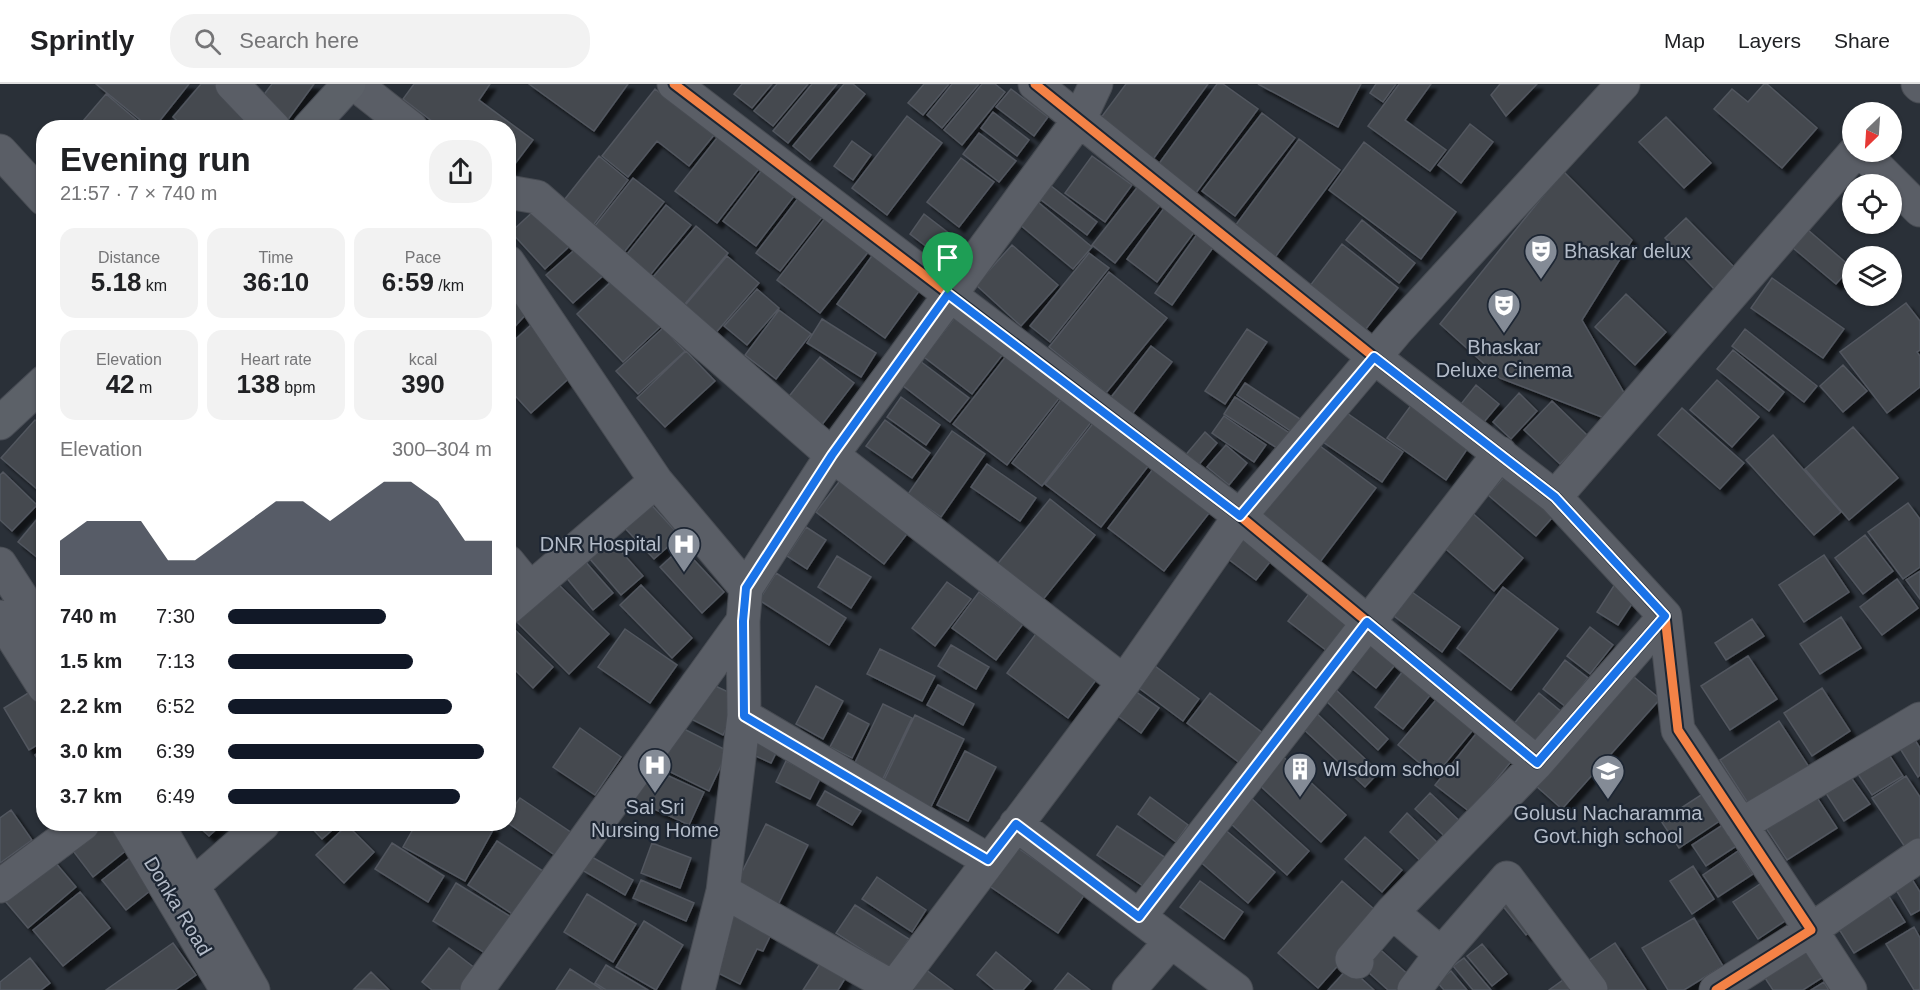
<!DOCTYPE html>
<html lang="en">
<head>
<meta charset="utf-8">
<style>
  :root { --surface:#fff; --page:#f2f2f2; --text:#202124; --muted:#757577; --line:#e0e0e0; --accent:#111827 }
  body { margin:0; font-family:Arial,sans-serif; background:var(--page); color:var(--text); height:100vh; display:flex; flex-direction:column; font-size:22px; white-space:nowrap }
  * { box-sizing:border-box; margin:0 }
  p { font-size:20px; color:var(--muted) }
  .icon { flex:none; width:33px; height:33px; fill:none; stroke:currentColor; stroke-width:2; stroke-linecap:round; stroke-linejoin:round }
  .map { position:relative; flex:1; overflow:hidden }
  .panel { position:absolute; left:36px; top:36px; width:480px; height:711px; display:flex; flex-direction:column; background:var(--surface); border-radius:24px; box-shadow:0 2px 4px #0004 }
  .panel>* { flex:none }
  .needle { width:39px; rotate:205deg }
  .buttons { position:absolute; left:1842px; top:18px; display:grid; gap:12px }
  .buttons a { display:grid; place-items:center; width:60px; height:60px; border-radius:50%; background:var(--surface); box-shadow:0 2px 4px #0004; font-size:30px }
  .pin { position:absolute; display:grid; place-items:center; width:51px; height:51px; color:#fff; margin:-62px -26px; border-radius:50% 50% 50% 0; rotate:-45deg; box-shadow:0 0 6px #0007 }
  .pin .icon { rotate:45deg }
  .round { display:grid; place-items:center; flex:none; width:63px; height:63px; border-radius:24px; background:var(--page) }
  .summary { display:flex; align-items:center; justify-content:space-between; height:102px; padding:0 24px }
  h1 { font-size:33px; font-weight:700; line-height:45px }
  .figures { display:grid; grid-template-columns:repeat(3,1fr); gap:9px; height:102px; padding:6px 24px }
  .figures div { display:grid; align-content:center; border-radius:15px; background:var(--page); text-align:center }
  .figures b { font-size:26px; font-weight:700 }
  .figures small { font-size:16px; font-weight:400 }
  .figures p { font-size:16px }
  .chart { height:168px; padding:12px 24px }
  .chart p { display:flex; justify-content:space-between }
  .chart svg { width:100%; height:108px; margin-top:6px; fill:var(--accent); opacity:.7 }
  ul { padding:0 24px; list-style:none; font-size:20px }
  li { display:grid; grid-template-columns:96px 72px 1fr; align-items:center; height:45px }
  li i { height:15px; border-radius:8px; background:var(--accent) }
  header { display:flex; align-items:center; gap:36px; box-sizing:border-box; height:84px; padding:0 30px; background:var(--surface); border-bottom:2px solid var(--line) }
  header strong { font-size:28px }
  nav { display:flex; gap:33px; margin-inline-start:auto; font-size:21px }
  .search { width:420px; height:54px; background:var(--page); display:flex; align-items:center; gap:15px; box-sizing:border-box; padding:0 21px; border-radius:24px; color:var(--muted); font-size:22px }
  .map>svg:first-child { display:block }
</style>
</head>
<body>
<header>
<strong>Sprintly</strong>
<div class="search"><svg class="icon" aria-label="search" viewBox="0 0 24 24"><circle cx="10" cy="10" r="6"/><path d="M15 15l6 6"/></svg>Search here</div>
<nav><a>Map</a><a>Layers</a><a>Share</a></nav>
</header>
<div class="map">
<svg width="1920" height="906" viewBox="0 0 1920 906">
  <defs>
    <filter id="shadow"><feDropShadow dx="5.5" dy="5.5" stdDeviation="1.5" flood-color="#0009"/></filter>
  </defs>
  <rect width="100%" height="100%" fill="#2a3038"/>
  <path fill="#444950" stroke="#52575f" stroke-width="1.5" filter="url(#shadow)" d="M96,0H189L154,44H150Z
    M201,0H214L258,38L252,44H185L173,33Z
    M272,0H314L287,37L259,17Z
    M414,0H490L479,16L533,56L508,89V44H441L403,15Z
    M529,0H628L594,47Z
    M742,0H772L752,24L734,10Z
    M777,0H808L773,42L754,27Z
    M812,0H837L788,59L773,47Z
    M844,0H853L865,10L810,76L793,62Z
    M924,0H949L923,31L908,19Z
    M952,0H979L942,44L927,31Z
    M982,0H995L1005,8L962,61L944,46Z
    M1126,0H1208L1151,78L1097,39Z
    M1217,0H1223L1258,25L1193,113L1155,85Z
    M1258,0H1361L1338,43Z
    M1376,0H1396L1383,18L1370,9Z
    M1399,0H1431L1405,36L1446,66L1430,87L1368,42Z
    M1500,0H1537L1506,32L1491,11Z
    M1764,0H1767L1817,44L1782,84L1714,25L1732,5L1748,18Z
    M655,5L714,51L689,82L657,57L628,93L602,72Z
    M1011,5L1048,33L1034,52L996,23Z
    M106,10L146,44H77Z
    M993,28L1029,56L1017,72L981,44Z
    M1262,29L1295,54L1235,132L1202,107Z
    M907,32L942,59L887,131L852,104Z
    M1666,33L1711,79L1684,104L1639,58Z
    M1470,40L1493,58L1461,99L1438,81Z
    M979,49L1016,77L999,98L963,70Z
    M720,50L761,82L717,139L675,107Z
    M1299,55L1340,86L1273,176L1232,146Z
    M852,57L871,71L853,96L834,82Z
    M1364,58L1456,128L1421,175L1329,106Z
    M599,72L628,96L591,144L561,120Z
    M1092,72L1132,101L1105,138L1065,109Z
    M961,74L994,98L959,143L927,118Z
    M765,82L798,107L756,162L723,137Z
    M1563,87L1632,156L1582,236L1627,314L1607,335L1500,294L1440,240Z
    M633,94L664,118L621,172L590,148Z
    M1046,98L1097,138L1087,151L1036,112Z
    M1139,101L1162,119L1115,179L1092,161Z
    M799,113L823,132L780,187L756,169Z
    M1032,113L1092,163L1073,185L1013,135Z
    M1167,120L1198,143L1157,198L1127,175Z
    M666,121L691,141L647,195L623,175Z
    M539,122L573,159L545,185L511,148Z
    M924,130L955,154L940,173L910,150Z
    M826,133L869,167L820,229L777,196Z
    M1686,134L1737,186L1716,207L1665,154Z
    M1362,136L1415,179L1399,199L1346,156Z
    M696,142L728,169L679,227L647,200Z
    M1200,146L1217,158L1172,221L1155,209Z
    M1808,146L1851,183L1836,200L1793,164Z
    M1342,160L1398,204L1362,250L1306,207Z
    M580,161L606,189L573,219L546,191Z
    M1012,161L1058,201L1021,242L976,201Z
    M874,169L922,203L885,254L837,220Z
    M1089,169L1109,184L1050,258L1030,242Z
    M727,172L759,199L713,252L682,225Z
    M1109,188L1167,234L1106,309L1049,263Z
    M615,194L661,242L623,278L577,230Z
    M1772,194L1844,245L1823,274L1751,224Z
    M757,205L779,224L747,261L724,242Z
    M508,209L529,227L508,250Z
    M1626,210L1666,248L1635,281L1595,243Z
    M1906,219L1920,237V266L1917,268L1920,272V303L1887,329L1840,268Z
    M779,226L811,250L776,295L745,271Z
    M959,228L1007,265L972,310L924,273Z
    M822,235L876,269L861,293L807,259Z
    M532,240L576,288L531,329L508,304V262Z
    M663,244L685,267L638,310L616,287Z
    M1247,245L1267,258L1225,320L1205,307Z
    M1745,245L1817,302L1804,318L1732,262Z
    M1151,262L1172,278L1126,338L1105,321Z
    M1733,266L1784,308L1769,327L1717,285Z
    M686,267L715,297L665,343L637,314Z
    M1010,267L1064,308L1007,381L953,340Z
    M820,273L854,299L821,342L787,315Z
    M920,277L969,314L950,338L902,301Z
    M1843,281L1867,307L1843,328L1820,302Z
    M1717,296L1759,333L1732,363L1690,326Z
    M1245,299L1300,335L1292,348L1237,311Z
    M1476,301L1499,320L1484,338L1461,320Z
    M1066,309L1096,332L1042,402L1012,379Z
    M1519,309L1537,327L1511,355L1493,338Z
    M901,313L940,341L926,361L887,333Z
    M1235,313L1291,350L1280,366L1224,330Z
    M1552,317L1588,352L1560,380L1524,346Z
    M1412,320L1470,361L1446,396L1387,354Z
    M1682,324L1744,379L1720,405L1658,351Z
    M1344,327L1403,368L1382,398L1323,358Z
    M1224,332L1266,361L1254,378L1212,349Z
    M1098,333L1153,376L1101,443L1045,400Z
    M35,336L44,343V411L1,374Z
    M885,336L930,369L912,394L866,362Z
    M1853,343L1898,394L1849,436L1805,385Z
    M952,347L985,370L941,433L908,410Z
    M1205,348L1217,359L1197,383L1184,373Z
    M1773,351L1841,428L1814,451L1746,376Z
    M1316,359L1376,404L1314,486L1254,440Z
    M1226,361L1247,379L1229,401L1207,383Z
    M987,380L1036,414L1020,437L971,403Z
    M1156,381L1213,424L1164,487L1108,444Z
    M1511,385L1559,426L1536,452L1488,411Z
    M3,388L37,421L12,447L0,436V391Z
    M845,390L913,442L884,480L816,428Z
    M1050,415L1095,451L1041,518L996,482Z
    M647,416L680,452L654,475L621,440Z
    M1908,419L1920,435V483L1903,495L1868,448Z
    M1469,426L1523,474L1494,507L1440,460Z
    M43,428H44V479L18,458Z
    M806,443L826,456L807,485L787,472Z
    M1244,444L1277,469L1256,496L1223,471Z
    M1865,451L1893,487L1863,510L1835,474Z
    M612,457L643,492L621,511L590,475Z
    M682,463L724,508L702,529L660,483Z
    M1824,471L1849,508L1804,538L1779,501Z
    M837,472L871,493L851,524L818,503Z
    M584,476L613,509L593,526L565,492Z
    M1920,487V515L1906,496Z
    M776,489L846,534L829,561L759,516Z
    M1897,495L1918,524L1882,551L1860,523Z
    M1617,497L1638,511L1618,541L1597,528Z
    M556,498L609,550L569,590L516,537Z
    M947,498L971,515L935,562L912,544Z
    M641,501L692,554L672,574L620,521Z
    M1315,502L1358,535L1331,570L1288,537Z
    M1503,503L1558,545L1511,606L1457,564Z
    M979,508L1023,540L996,576L952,544Z
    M1412,508L1460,543L1442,568L1394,532Z
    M1841,533L1861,564L1820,590L1800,560Z
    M1752,535L1764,552L1726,576L1715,559Z
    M508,539L553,583L533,604L508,579Z
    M1590,543L1613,561L1590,590L1567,572Z
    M625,545L677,581L650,619L598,583Z
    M1038,547L1099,592L1068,634L1007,589Z
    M1368,550L1399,576L1376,604L1345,579Z
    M951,561L989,583L976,605L938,582Z
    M880,565L935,592L922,617L867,590Z
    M1748,572L1777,615L1730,646L1701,602Z
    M1565,576L1588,594L1566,623L1543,605Z
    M1151,579L1199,615L1183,637L1135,601Z
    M1403,587L1432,609L1403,645L1375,623Z
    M1634,593L1660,615L1562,725L1536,702Z
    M707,598L741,614L723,651L689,634Z
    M1125,600L1159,624L1141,649L1107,624Z
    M938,601L974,620L963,641L927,621Z
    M816,602L843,617L823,655L796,640Z
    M1334,604L1388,655L1378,666L1324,615Z
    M1822,604L1850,647L1812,672L1784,629Z
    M33,606L44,623V657L29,666L4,624Z
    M1210,609L1268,653L1245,683L1187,639Z
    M1539,609L1563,629L1532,665L1509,646Z
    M1440,611L1477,641L1435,692L1398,661Z
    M883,620L912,634L878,705L849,691Z
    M1312,625L1379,688L1365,703L1298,640Z
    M848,629L869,640L852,674L830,663Z
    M915,631L964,655L926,733L878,709Z
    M1779,637L1811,686L1751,724L1720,676Z
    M676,641L728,667L709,707L656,681Z
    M580,644L621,673L595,711L553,683Z
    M1479,646L1514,674L1470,728L1435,701Z
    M1909,646L1920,664V691L1918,693L1894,655Z
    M760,651L780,661L771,679L751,670Z
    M1882,660L1903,692L1872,711L1851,680Z
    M44,665V685L35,671Z
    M965,667L996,683L968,737L937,721Z
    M1280,670L1346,731L1321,758L1255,697Z
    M786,677L821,693L810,715L776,698Z
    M647,682L704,708L689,741L632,715Z
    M1843,682L1870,720L1844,737L1818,697Z
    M1906,692L1920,713V754L1905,763L1872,714Z
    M1810,703L1837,744L1787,776L1760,735Z
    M825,707L861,727L852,741L817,721Z
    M1430,709L1466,743L1452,759L1415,725Z
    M1704,709L1721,736L1679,764L1661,737Z
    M1150,713L1188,741L1176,758L1138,730Z
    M520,714L575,751L559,774L508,739V731Z
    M1251,714L1309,767L1287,791L1229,738Z
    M11,726L32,756L0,779V734Z
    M1407,729L1444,765L1427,783L1390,748Z
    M91,740H115L133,761L93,793L67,759Z
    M196,740H222L209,752Z
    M308,740H339L322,755Z
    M416,740H485L494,744L465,797L403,763Z
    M766,740L808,761L776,825L734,804Z
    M1724,740L1738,761L1706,782L1692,761Z
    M347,741L374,768L344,799L316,771Z
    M1117,742L1166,774L1146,804L1097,771Z
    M1223,744L1275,788L1248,819L1197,775Z
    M1365,753L1402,786L1382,808L1345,775Z
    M497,757L549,791L520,835L468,801Z
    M392,759L444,792L428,818L375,785Z
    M652,759L691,774L680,804L641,789Z
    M1015,762L1085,810L1058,849L988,801Z
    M1738,767L1753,790L1718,813L1703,791Z
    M136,769L160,799L126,826L102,796Z
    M49,771L76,803L28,844L0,811Z
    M590,772L633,796L625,811L582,786Z
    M1693,782L1714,815L1692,830L1670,797Z
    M1905,784L1920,808V826L1911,831L1889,794Z
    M877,793L926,826L912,848L862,815Z
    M641,796L694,819L686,837L633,814Z
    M1766,796L1791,833L1758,855L1733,818Z
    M1200,797L1243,828L1224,855L1180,823Z
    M1342,797L1382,832L1318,904L1278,869Z
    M456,799L521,839L498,877L433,837Z
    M80,808L110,844L63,882L33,846Z
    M1508,808L1536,842L1526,851L1498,816Z
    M587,810L636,840L613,878L564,848Z
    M1888,811L1905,838L1854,869L1837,842Z
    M736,817L777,838L763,867L757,865L740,900L708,884Z
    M855,821L909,855L890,884L836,849Z
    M1694,834L1723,882L1684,906H1668L1642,864Z
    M644,837L683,861L656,906L616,883Z
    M1914,843L1920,854V905L1918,906H1914L1886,860Z
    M1808,858L1828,890L1803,906H1773L1761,888Z
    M173,859L196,891L175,906H106Z
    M1615,859L1646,906H1607L1588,877Z
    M1374,860L1411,893L1399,906H1388L1357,878Z
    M1482,860L1507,890L1492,902L1467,872Z
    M449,864L485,892L474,906H432L422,898Z
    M996,868L1031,897L1023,906H995L977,891Z
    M827,869L851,885L838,906H803Z
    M30,874L50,899L41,906H0V898Z
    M1464,874L1491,906H1473L1453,882Z
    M606,881L648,906H606L595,899Z
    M1349,883L1374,906H1328Z
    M570,885L603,906H556Z
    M925,885L953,906H910Z
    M1451,887L1467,906H1444L1437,898Z
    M371,888L389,906L354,905Z
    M1068,889L1090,906H1054Z
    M1570,891L1581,906H1549Z
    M1824,898L1829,906H1811Z"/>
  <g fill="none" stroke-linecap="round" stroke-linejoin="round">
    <defs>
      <path id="minor" d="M232,0L274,44
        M355,0L411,44
        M674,0L1240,432L1537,679L1665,532
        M1035,0L1374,273L1555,413L1665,532L1678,646L1811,846L1716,906
        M1918,0L1920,2
        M0,67L44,115
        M1862,68L1920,126
        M508,108L537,113L832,371L1124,598
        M508,178L656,397
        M1555,413L1855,68
        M508,478L530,505
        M0,480L44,548
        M508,524L656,397L746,504
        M0,533L44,603
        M744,632L988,776
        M128,740L227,906
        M157,740L253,906
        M1016,740L1236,906
        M1741,741L1920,635
        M193,801L263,740
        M0,802L83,740
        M723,807L894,904
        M1139,833L1500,369
        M1441,870L1507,794L1591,906
        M1357,878L1352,875L1392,828
        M477,906L743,537
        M698,906L723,807L744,632L743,537L746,504L832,371L1079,36L1096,0
        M892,906L1124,598L1240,432L1397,246L1623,0
        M1129,906L1171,857
        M1414,906L1441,870L1392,828L1537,679
        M1850,906L1811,846L1920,771"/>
      <path id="major" d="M309,44L349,0
        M0,339L44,298"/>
    </defs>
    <use href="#minor" stroke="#484c53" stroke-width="35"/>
    <use href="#major" stroke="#484c55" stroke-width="35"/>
    <use href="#minor" stroke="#5a5e66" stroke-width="33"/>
    <use href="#major" stroke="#5c6168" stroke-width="33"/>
    <defs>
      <path id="cycleway" d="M674,0L1240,432L1537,679L1665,532
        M1035,0L1374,273L1555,413L1665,532L1678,646L1811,846L1716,906"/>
    </defs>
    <use href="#cycleway" stroke="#1d2633" stroke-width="13"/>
    <use href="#cycleway" stroke="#f48246" stroke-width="9"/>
  </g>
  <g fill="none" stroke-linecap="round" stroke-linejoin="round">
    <defs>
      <path id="route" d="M948,210L1240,432L1374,273L1555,413L1665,532L1537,679L1367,538L1139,833L1016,740L988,776L744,632L743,537L746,504L832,371Z"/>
    </defs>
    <use href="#route" stroke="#fff" stroke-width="12"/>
    <use href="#route" stroke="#1a73e8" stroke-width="8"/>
  </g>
  <defs>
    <symbol id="theatre-pin" viewBox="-11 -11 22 30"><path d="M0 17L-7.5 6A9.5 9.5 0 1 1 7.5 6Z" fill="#848b96" stroke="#1d2633"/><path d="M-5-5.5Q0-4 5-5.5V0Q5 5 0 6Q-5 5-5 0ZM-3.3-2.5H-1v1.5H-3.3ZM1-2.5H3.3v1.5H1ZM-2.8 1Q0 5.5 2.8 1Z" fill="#fff"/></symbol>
    <symbol id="hospital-pin" viewBox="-11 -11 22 30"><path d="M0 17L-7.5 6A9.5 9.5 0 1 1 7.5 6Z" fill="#848b96" stroke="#1d2633"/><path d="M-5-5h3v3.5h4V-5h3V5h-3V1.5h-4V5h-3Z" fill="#fff"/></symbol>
    <symbol id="building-pin" viewBox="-11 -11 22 30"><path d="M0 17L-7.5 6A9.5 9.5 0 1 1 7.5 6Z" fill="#848b96" stroke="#1d2633"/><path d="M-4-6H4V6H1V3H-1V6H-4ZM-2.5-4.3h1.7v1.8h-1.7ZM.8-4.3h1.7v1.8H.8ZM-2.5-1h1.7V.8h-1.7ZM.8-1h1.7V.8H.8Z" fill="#fff"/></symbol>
    <symbol id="school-pin" viewBox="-11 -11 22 30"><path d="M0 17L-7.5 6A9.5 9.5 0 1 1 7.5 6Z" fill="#848b96" stroke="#1d2633"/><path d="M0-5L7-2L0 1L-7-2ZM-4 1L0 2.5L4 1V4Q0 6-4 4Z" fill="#fff"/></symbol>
  </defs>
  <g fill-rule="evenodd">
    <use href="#theatre-pin" x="1522" y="148" width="38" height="52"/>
    <use href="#theatre-pin" x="1485" y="202" width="38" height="52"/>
    <use href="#hospital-pin" x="665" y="441" width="38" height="52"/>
    <use href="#hospital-pin" x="636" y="662" width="38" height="52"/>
    <use href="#building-pin" x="1281" y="666" width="38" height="52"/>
    <use href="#school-pin" x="1589" y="668" width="38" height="52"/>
  </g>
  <g text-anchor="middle" stroke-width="4.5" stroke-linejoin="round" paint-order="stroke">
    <g font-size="20" fill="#b4bcc9" stroke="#1d2633">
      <text x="1564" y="174" text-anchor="start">Bhaskar delux</text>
      <text x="1504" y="270">Bhaskar<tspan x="1504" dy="23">Deluxe Cinema</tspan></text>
      <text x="661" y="467" text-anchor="end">DNR Hospital</text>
      <text x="1323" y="692" text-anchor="start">WIsdom school</text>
      <text x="655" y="730">Sai Sri<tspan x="655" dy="23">Nursing Home</tspan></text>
      <text x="1608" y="736">Golusu Nacharamma<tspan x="1608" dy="23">Govt.high school</tspan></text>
    </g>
    <g font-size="20" fill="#b4bcc9" stroke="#1d2633">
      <text transform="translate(178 822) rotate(59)" y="7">Donka Road</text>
    </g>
  </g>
</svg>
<div class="buttons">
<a><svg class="needle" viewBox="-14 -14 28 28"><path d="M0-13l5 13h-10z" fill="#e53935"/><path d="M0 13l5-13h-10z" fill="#757577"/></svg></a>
<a><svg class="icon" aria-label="locate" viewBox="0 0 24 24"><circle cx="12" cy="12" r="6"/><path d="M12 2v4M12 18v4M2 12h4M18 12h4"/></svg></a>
<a><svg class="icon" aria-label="layers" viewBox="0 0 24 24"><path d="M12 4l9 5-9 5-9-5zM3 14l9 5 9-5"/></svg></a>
</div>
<div class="pin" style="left:948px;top:210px;background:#1e9e55"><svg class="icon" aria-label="arrive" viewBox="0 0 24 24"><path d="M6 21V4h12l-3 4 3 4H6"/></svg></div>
<section class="panel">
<div class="summary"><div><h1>Evening run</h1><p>21:57 · 7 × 740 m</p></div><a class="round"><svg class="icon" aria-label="share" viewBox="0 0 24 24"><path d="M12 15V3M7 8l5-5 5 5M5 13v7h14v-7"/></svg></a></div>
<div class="figures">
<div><p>Distance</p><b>5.18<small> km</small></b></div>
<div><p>Time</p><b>36:10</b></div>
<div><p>Pace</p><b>6:59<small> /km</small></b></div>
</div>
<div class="figures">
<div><p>Elevation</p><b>42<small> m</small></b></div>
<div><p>Heart rate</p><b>138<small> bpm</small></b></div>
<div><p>kcal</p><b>390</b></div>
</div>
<div class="chart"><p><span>Elevation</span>300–304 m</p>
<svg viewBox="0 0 160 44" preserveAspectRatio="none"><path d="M0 44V30L10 22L20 22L30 22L40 38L50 38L60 30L70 22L80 14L90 14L100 22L110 14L120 6L130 6L140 14L150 30L160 30V44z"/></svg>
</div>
<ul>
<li><b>740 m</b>7:30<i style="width:60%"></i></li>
<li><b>1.5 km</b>7:13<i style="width:70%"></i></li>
<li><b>2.2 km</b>6:52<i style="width:85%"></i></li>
<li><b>3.0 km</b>6:39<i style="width:97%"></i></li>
<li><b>3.7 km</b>6:49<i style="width:88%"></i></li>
</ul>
</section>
</div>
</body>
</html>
